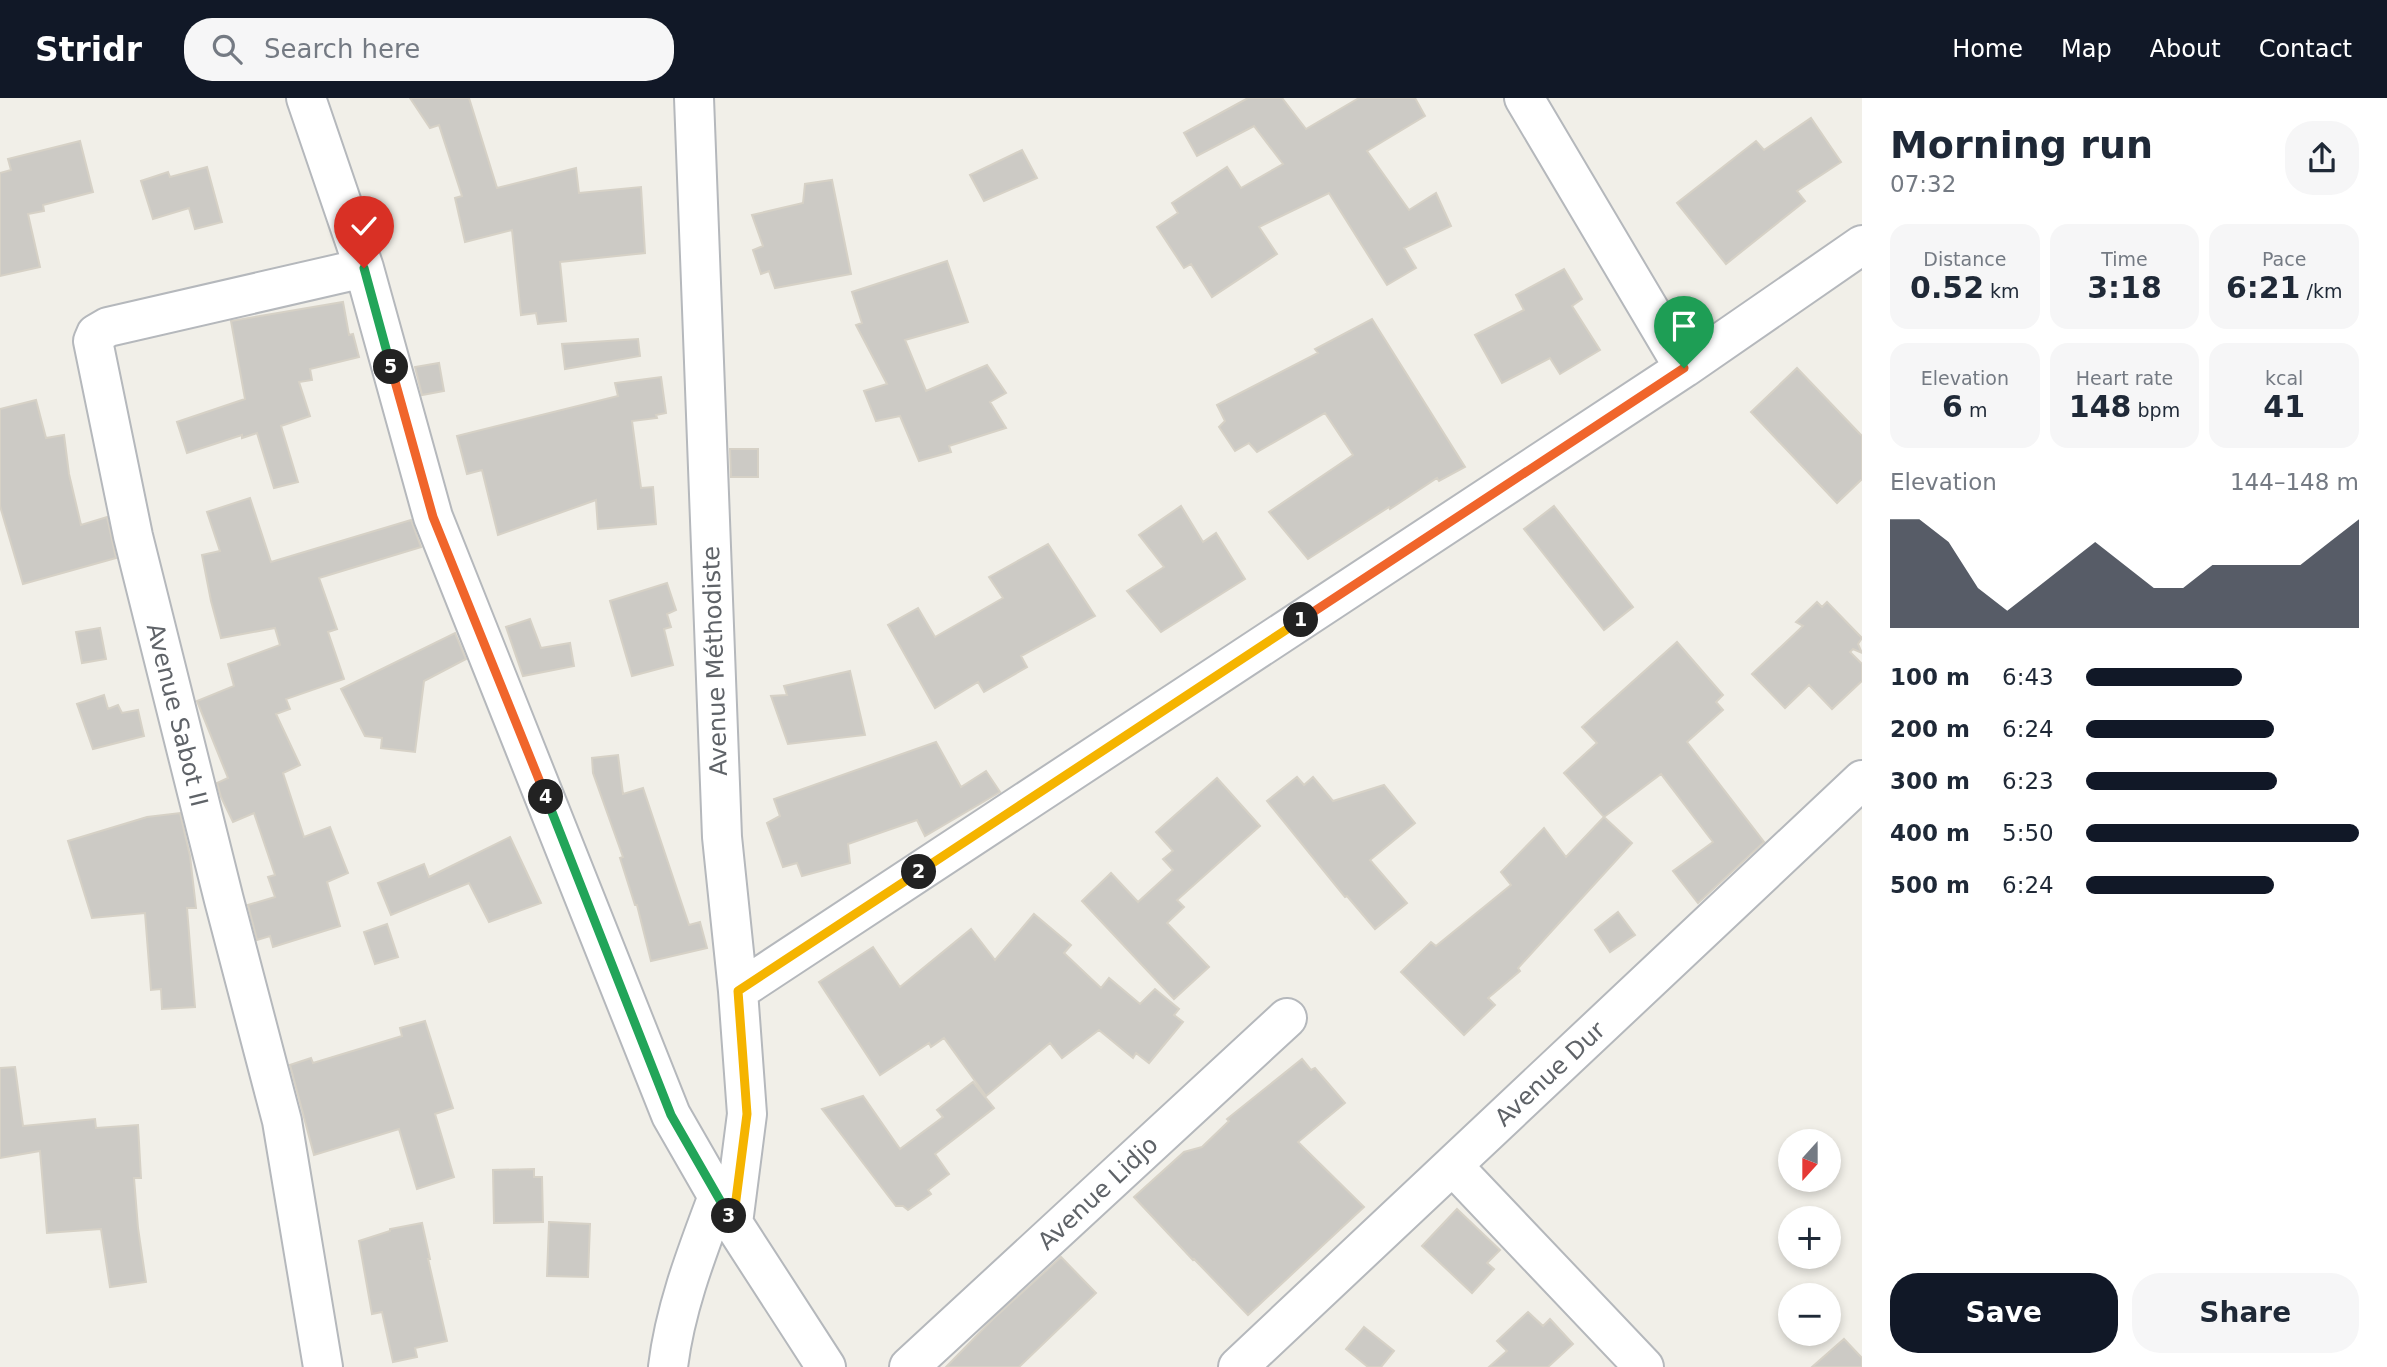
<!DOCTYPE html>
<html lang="en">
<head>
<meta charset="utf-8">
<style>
  :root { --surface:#fff; --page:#f6f6f7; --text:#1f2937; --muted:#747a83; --accent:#111827 }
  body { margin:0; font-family:"DejaVu Sans",sans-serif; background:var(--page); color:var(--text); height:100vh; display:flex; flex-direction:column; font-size:26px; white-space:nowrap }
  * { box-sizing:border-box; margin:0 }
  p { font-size:23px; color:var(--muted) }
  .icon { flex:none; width:38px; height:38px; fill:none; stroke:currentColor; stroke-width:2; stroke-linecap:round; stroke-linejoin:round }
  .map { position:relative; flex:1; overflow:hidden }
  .sheet { display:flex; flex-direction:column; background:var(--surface); width:525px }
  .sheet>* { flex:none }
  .needle { width:46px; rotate:201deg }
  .controls { position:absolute; left:1778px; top:1031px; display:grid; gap:14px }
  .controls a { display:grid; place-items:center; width:63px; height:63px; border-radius:50%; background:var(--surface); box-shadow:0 4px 10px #0003; font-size:35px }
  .pin { position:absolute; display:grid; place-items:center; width:60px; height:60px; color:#fff; margin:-72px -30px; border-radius:50% 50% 50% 0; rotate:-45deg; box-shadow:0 0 7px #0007 }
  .pin .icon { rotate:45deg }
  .km { position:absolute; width:35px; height:35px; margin:-18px; border-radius:50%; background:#222; color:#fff; font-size:19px; line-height:35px; text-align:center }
  .round { display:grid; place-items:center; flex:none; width:74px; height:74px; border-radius:28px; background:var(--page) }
  .headline { display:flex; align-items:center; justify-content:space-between; height:119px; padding:0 28px }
  h1 { font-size:38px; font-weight:800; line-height:52px }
  .metrics { display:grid; grid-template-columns:repeat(3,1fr); gap:10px; height:119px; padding:7px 28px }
  .metrics div { display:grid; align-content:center; border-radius:18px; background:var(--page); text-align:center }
  .metrics b { font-size:30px; font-weight:800 }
  .metrics small { font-size:19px; font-weight:400 }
  .metrics p { font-size:19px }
  .chart { height:196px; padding:14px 28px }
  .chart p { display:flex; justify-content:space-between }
  .chart svg { width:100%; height:126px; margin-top:7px; fill:var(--accent); opacity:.7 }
  .primary-button { display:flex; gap:14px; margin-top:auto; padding:14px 28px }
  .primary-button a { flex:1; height:80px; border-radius:28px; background:var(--accent); color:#fff; font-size:28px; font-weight:800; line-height:80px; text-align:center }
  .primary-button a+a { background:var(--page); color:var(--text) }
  ul { padding:0 28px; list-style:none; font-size:23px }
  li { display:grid; grid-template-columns:112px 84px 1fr; align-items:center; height:52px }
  li i { height:18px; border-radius:9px; background:var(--accent) }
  header { display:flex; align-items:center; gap:42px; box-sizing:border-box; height:98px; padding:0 35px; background:var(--accent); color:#fff }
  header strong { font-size:33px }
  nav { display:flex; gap:38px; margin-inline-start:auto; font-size:24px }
  .search { width:490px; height:63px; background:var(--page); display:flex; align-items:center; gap:18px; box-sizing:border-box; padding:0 24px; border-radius:28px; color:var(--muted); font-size:26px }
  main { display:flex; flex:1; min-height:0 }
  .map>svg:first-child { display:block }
</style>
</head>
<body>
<header>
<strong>Stridr</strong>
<div class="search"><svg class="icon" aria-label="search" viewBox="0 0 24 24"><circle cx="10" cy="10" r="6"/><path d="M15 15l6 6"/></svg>Search here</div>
<nav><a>Home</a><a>Map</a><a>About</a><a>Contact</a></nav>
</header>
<main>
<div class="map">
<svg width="1862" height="1269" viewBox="0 0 1862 1269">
  <rect width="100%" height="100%" fill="#f1efe8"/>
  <path fill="#cccac5" stroke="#d6d1c6" stroke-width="2" d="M410,0H469L497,90L576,70L579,95L641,89L645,155L560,164L566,223L538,226L536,215L521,217L512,132L465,144L455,100L462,98L439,27L430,30Z
    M1248,0H1282L1306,31L1359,0H1415L1425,18L1367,53L1409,112L1436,95L1451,128L1404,150L1416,170L1387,187L1329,95L1259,129L1277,156L1212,199L1191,166L1184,170L1157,129L1178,115L1172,105L1227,69L1241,90L1283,66L1254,28L1197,58L1184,35Z
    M1811,20L1841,64L1797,93L1805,103L1726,166L1677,105L1756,43L1764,52Z
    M80,43L93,94L43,107L44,113L28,116L40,169L0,178V75L11,72L8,61Z
    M1022,52L1037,80L984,103L970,77Z
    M207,69L222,124L195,131L189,110L153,121L141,83L168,74L170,79Z
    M832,82L851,176L775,190L769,173L761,176L753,152L763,148L752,117L803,105L805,86Z
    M947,163L968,224L905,242L926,293L987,267L1006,295L990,304L1006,330L949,348L951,354L919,363L900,318L876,323L864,293L887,286L856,227L862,225L852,194Z
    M1564,171L1582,201L1572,208L1600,252L1560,276L1550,260L1502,285L1475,237L1524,212L1516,197Z
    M343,204L349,237L353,236L359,259L310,271L312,282L299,284L310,318L281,328L298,384L274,390L257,335L242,340V337L187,355L177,324L245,301L231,223Z
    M1372,221L1465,369L1439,383L1437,380L1390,411L1389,409L1308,461L1269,414L1353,357L1325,315L1257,354L1249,345L1235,353L1219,329L1225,323L1217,307L1318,255L1315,251Z
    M638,241L640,258L565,271L562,246Z
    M439,265L444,293L422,297L415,269Z
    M1797,270L1862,338V381L1837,405L1751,314Z
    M661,279L666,315L656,317L657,320L632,323L641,390L653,389L656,426L598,431L596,402L498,437L482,372L467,376L457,338L618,298L615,285Z
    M36,302L46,340L64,337L69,376L81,427L107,419L116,460L23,486L0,408V311Z
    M730,351H758V379H731Z
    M250,400L271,464L411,422L421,449L319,480L337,531L328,534L344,581L286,601L290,611L276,616L300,667L283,675L304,739L330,729L348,775L327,784L340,828L273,849L270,838L257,842L248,807L275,799L268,779L275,777L254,715L233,724L221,699L217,685L228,680L197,603L234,588L228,566L280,547L275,530L221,540L211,503L202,457L220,453L207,414Z
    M1181,408L1203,444L1216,435L1245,481L1161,534L1127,493L1164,469L1139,437Z
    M1554,408L1633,509L1604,532L1524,431Z
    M1048,446L1095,518L1021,558L1027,569L984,594L978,584L935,610L888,527L918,510L935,539L1003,500L989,479Z
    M667,485L676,512L667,516L671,529L664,531L673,567L632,578L610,503Z
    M1817,504L1822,509L1827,504L1862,540L1858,546L1862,555L1853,551L1850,554L1862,566V583L1832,611L1809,587L1785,610L1752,576L1803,528L1796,524Z
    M530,521L541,550L570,545L574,568L523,578L506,529Z
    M100,530L106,561L82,565L76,534Z
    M455,535L466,561L424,583L415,654L381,650L382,640L365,638L341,591Z
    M1677,544L1723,597L1716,604L1723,612L1687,644L1764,744L1698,805L1673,773L1713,744L1661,676L1604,719L1564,675L1597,645L1582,629Z
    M850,573L865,637L788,646L771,598L787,597L784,588Z
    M104,597L108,611L118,607L122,615L138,612L144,638L93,651L77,606Z
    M936,644L961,689L986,673L1000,694L925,738L917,722L848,746L850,765L802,778L797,765L783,769L767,725L780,718L774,701Z
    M618,657L623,696L643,690L689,827L700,824L707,850L651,863L637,807H635L620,760L623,759L593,675L592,660Z
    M1297,679L1304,687L1313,679L1333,703L1384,687L1415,725L1370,762L1407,805L1375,831L1347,798L1345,799L1267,703Z
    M1217,680L1260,728L1177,802L1184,809L1167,825L1209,869L1174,901L1082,803L1111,775L1138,804L1173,772L1163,761L1173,753L1156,734Z
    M180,715L190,758L196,810H187L195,909L162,911L161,891L151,892L145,815L92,820L68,743L147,719Z
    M1604,719L1632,745L1518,870L1520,873L1488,900L1495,907L1464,937L1401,874L1431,844L1436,848L1511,787L1501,774L1544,730L1566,759Z
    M510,739L541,805L489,824L469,785L391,817L378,785L424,766L429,779Z
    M1618,814L1635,837L1610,854L1595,832Z
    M1034,816L1071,847L1064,855L1101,890L1109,880L1140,906L1155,891L1179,911L1174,917L1183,924L1149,965L1136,955L1133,960L1099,932L1062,960L1050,945L986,998L944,940L931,949L929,945L880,977L819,884L873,849L900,889L971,831L995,862Z
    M387,826L398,859L375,866L364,834Z
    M425,923L453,1010L435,1016L454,1079L417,1091L399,1031L314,1057L290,967L311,960L313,965L402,938L400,930Z
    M1302,961L1311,972L1315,970L1345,1005L1298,1044L1364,1109L1248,1217L1194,1161L1193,1162L1134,1099L1184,1054L1202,1049L1229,1023L1227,1021Z
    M15,969L23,1028L95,1021L96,1030L138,1027L141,1080H134L138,1130L146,1184L110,1189L101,1131L47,1135L40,1053L0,1060V970Z
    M973,984L994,1010L935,1056L949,1076L928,1092L931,1096L908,1112L903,1108H896L822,1011L863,998L900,1051L943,1019L937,1012Z
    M534,1071V1079H542L543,1124L494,1125L493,1072Z
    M1457,1111L1500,1152L1487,1165L1494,1171L1472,1195L1422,1148Z
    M549,1124L590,1126L588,1179L547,1178Z
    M422,1125L430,1161H428L447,1243L415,1250L417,1259L393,1264L382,1214L372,1216L359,1143L390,1133V1131Z
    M1061,1159L1096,1195L1019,1269H946L993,1221Z
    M1528,1214L1543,1228L1550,1221L1573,1246L1548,1269H1489L1507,1253L1497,1243Z
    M1364,1229L1394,1253L1381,1269H1368L1346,1251Z
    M1844,1241L1862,1260V1269H1812Z"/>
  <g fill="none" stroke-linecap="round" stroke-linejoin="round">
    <defs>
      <path id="minor" d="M306,0L364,170L433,419L671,1017L733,1125L826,1269
        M694,0L722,739L738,893L747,1016L733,1125
        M1524,0L1684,270
        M738,893L1684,270L1862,147
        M1453,1068L1644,1269
        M323,1269L282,1023L224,802L133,438L93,243L96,236L108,229L364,170
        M668,1269C675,1210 697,1154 718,1098
        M909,1269L1287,920
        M1238,1269L1862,682"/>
    </defs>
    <use href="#minor" stroke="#b5b8bc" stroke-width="42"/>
    <use href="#minor" stroke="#fff" stroke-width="38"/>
  </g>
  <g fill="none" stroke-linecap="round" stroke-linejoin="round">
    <defs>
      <path id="split-1" d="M1301,522L1684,270"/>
      <path id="split-2" d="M919,774L1301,522"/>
      <path id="split-3" d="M729,1118L733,1125L747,1016L738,893L919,774"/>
      <path id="split-4" d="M546,699L671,1017L729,1118"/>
      <path id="split-5" d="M391,269L433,419L546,699"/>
      <path id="split-6" d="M364,170L391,269"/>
    </defs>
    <use href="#split-1" stroke="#fff" stroke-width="14"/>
    <use href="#split-2" stroke="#fff" stroke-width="14"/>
    <use href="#split-3" stroke="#fff" stroke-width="14"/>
    <use href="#split-4" stroke="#fff" stroke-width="14"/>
    <use href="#split-5" stroke="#fff" stroke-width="14"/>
    <use href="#split-6" stroke="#fff" stroke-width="14"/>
    <use href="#split-1" stroke="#f0652b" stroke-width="9"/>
    <use href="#split-2" stroke="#f5b400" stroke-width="9"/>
    <use href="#split-3" stroke="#f5b400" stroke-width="9"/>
    <use href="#split-4" stroke="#22a559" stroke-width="9"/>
    <use href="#split-5" stroke="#f0652b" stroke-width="9"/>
    <use href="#split-6" stroke="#22a559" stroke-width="9"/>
  </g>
  <g text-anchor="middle" stroke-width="5" stroke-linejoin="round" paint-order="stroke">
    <g font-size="24" fill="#5f6368" stroke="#fff">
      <text transform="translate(715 563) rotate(-92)" y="8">Avenue Méthodiste</text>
      <text transform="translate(177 617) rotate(76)" y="8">Avenue Sabot II</text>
      <text transform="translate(1550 976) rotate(-43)" y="8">Avenue Dur</text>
      <text transform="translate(1098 1095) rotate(-43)" y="8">Avenue Lidjo</text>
    </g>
  </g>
</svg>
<div class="controls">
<a><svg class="needle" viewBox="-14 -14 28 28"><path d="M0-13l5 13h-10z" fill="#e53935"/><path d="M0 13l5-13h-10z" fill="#747a83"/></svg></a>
<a>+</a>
<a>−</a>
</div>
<div class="pin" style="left:1684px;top:270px;background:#1e9e55"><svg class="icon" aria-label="arrive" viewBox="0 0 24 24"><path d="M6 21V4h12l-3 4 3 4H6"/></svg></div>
<div class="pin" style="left:364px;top:170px;background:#d93025"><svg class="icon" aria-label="check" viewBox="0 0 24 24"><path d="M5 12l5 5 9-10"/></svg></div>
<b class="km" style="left:1301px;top:522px">1</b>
<b class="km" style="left:919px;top:774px">2</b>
<b class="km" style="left:729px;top:1118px">3</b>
<b class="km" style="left:546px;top:699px">4</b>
<b class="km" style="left:391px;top:269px">5</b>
</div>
<section class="sheet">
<div class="headline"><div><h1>Morning run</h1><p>07:32</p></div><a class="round"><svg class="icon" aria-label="share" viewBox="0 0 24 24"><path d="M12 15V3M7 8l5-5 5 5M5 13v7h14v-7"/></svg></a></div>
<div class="metrics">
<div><p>Distance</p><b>0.52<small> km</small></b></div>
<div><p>Time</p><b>3:18</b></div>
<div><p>Pace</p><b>6:21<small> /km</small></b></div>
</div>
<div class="metrics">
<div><p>Elevation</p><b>6<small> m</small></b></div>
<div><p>Heart rate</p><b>148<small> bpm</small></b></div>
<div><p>kcal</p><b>41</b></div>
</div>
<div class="chart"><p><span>Elevation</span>144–148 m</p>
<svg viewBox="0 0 160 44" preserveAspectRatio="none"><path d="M0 44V6L10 6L20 14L30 30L40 38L50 30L60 22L70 14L80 22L90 30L100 30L110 22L120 22L130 22L140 22L150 14L160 6V44z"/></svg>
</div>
<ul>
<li><b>100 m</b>6:43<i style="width:57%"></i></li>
<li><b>200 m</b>6:24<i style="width:69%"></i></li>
<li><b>300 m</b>6:23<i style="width:70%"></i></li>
<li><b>400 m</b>5:50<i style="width:100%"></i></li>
<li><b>500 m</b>6:24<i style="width:69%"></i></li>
</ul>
<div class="primary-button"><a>Save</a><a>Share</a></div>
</section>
</main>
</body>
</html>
